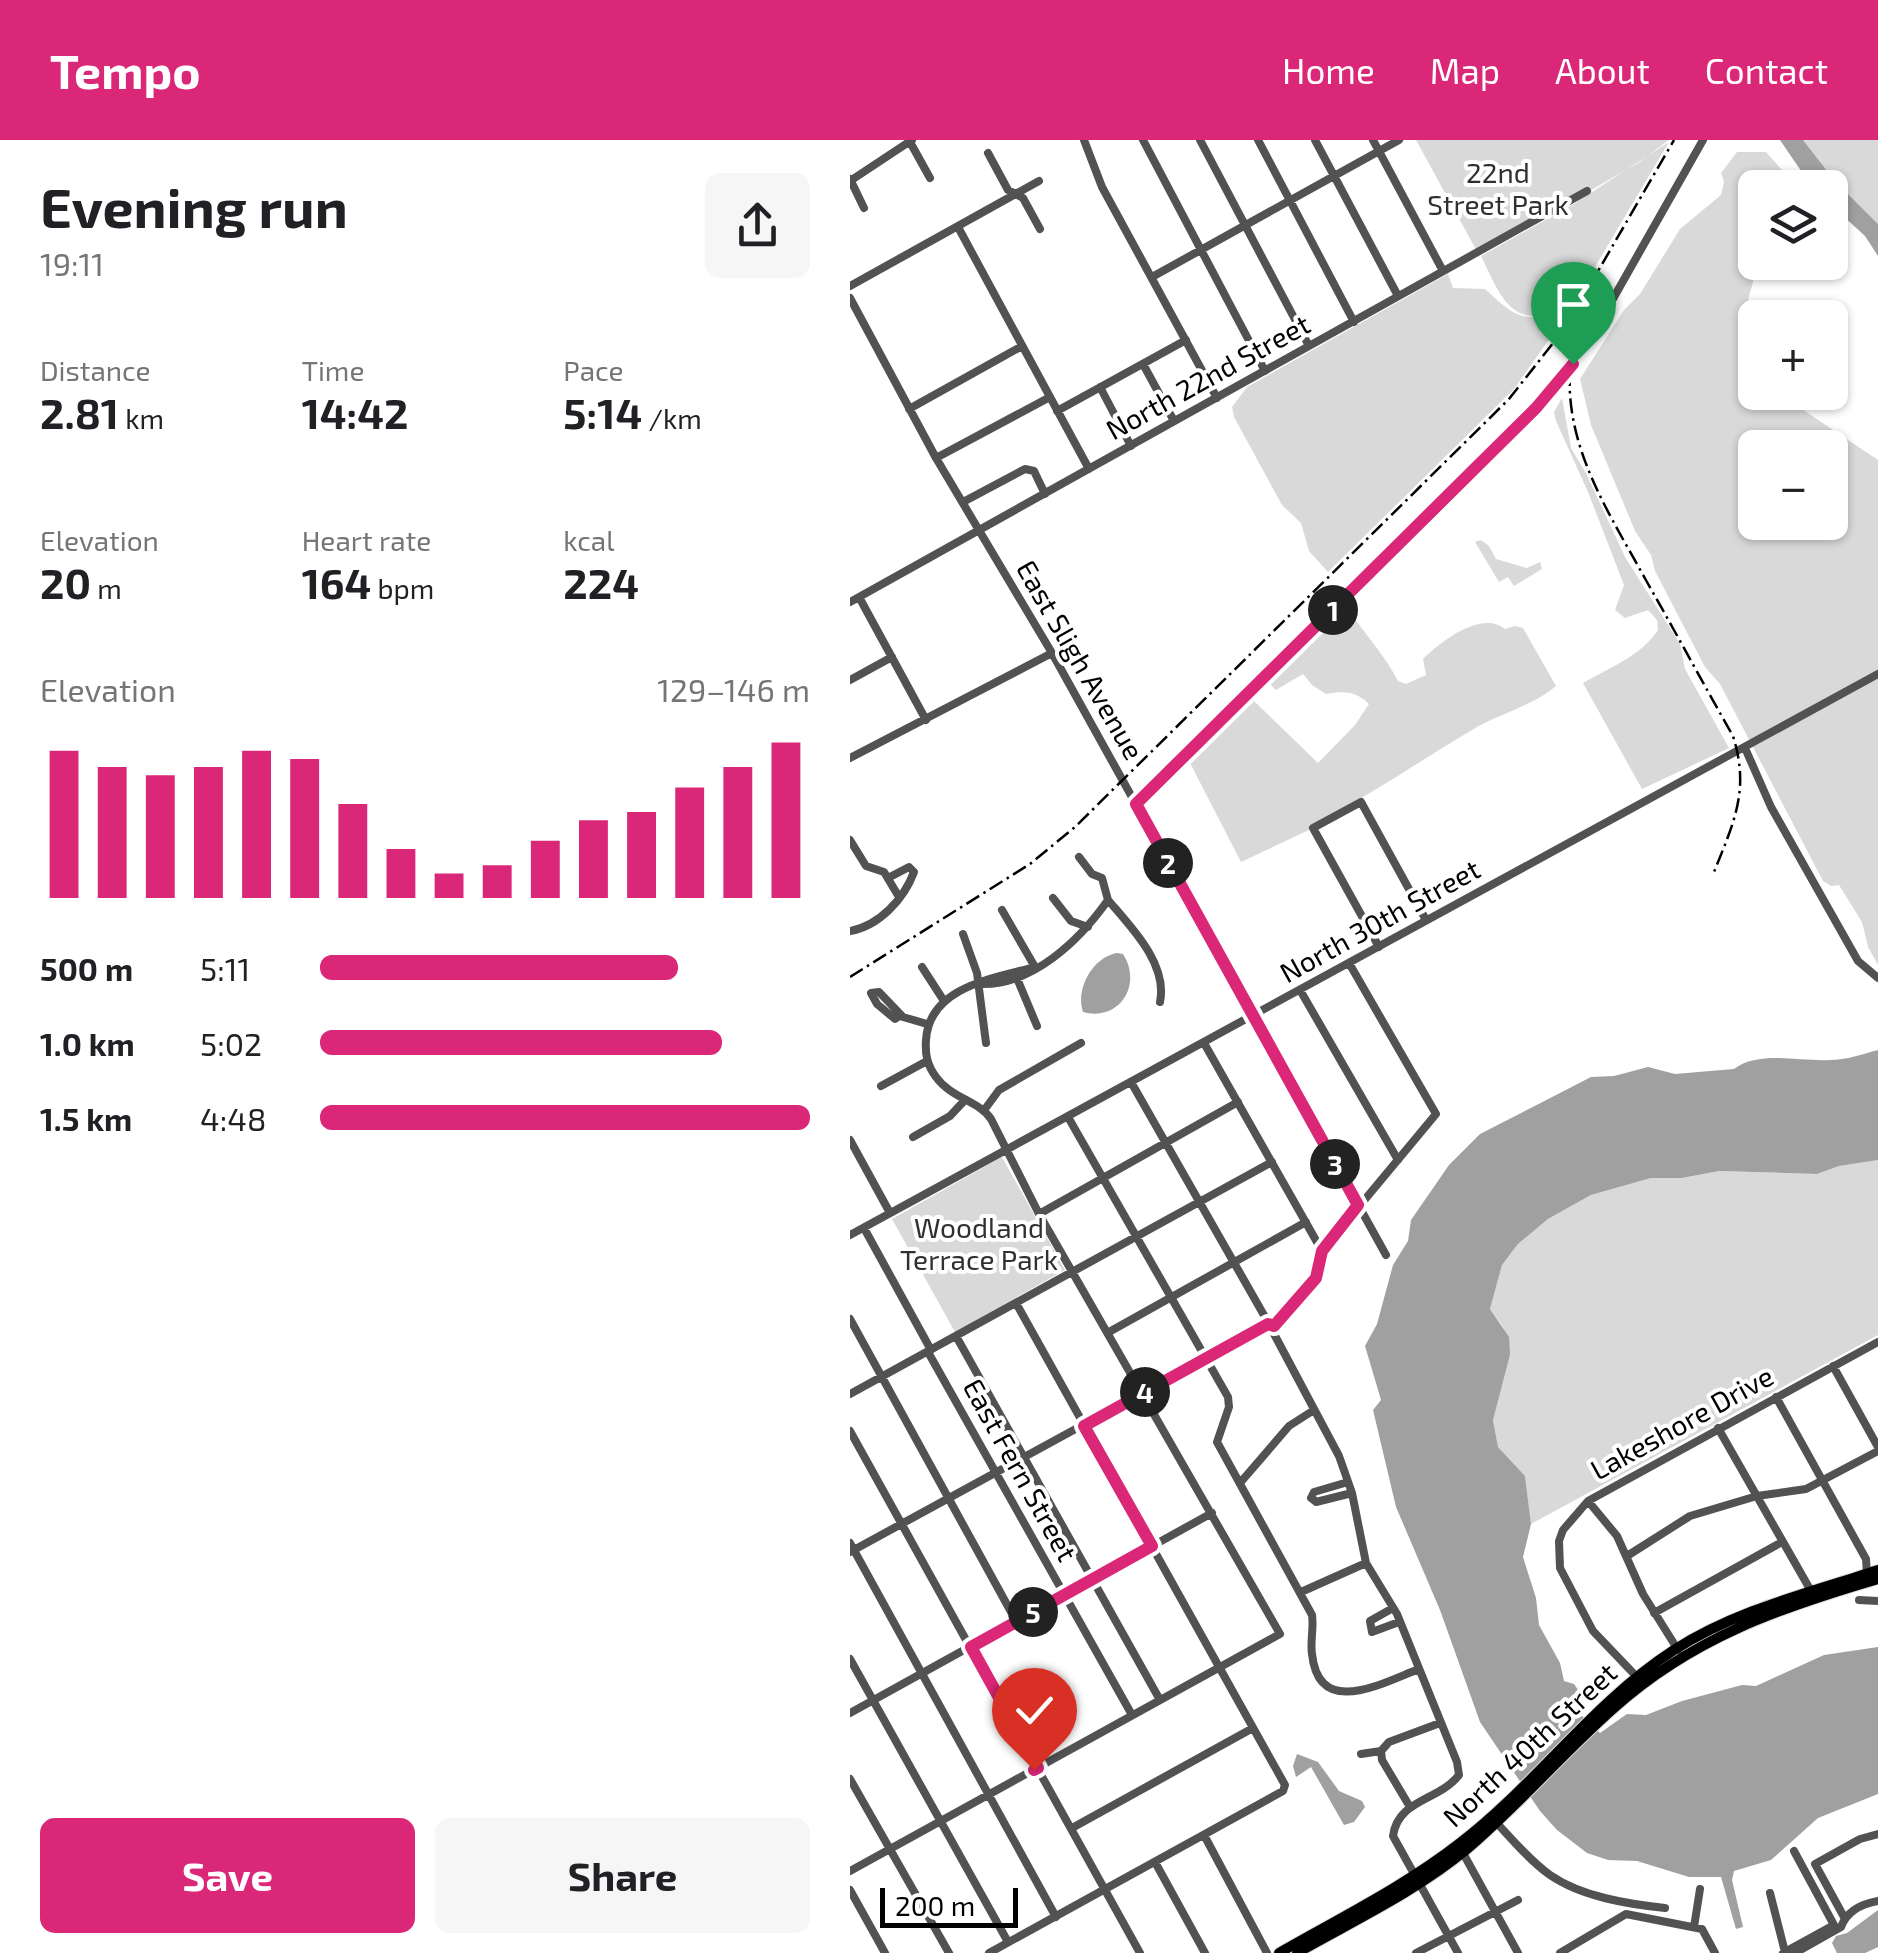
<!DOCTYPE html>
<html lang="en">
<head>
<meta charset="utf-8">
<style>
  :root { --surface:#fff; --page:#f6f6f6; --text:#202124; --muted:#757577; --accent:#db2777 }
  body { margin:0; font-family:"Exo 2",sans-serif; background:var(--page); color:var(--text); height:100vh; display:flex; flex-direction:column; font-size:38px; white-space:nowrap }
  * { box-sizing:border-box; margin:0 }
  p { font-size:32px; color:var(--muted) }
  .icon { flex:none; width:55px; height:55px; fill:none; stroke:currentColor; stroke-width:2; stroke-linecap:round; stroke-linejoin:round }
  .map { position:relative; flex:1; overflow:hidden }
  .details { display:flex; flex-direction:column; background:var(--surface); width:850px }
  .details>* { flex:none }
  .tools { position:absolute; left:888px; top:30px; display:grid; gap:20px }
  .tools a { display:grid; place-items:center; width:110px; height:110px; border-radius:15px; background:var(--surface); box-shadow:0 2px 8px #0004; font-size:50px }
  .scale { position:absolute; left:30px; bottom:25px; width:138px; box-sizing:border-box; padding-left:10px; border:5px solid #000; border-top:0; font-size:28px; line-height:35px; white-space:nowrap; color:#000; -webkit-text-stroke:8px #fff; paint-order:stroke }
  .pin { position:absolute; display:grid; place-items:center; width:85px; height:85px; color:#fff; margin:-102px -42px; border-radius:50% 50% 50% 0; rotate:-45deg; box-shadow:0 0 10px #0007 }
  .pin .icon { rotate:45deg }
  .km { position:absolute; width:50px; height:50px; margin:-25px; border-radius:50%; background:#222; color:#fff; font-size:28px; line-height:50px; text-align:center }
  .round { display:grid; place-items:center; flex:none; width:105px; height:105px; border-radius:15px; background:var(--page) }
  .overview { display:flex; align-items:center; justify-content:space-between; height:170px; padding:0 40px }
  h1 { font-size:55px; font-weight:700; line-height:75px }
  .stats { display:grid; grid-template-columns:repeat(3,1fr); gap:15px; height:170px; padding:10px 40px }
  .stats div { display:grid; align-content:center }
  .stats b { font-size:42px; font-weight:700 }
  .stats small { font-size:28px; font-weight:400 }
  .stats p { font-size:28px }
  .chart { height:280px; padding:20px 40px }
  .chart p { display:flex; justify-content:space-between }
  .chart svg { width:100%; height:180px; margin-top:10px; stroke:var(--accent); stroke-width:6 }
  .primary-button { display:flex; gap:20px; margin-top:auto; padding:20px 40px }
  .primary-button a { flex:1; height:115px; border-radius:15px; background:var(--accent); color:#fff; font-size:40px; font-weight:700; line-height:115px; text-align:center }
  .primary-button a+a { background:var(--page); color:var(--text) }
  ul { padding:0 40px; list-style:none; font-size:32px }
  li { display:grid; grid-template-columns:160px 120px 1fr; align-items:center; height:75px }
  li i { height:25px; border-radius:12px; background:var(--accent) }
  header { display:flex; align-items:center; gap:60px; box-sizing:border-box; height:140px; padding:0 50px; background:var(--accent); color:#fff }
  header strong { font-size:48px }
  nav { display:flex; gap:55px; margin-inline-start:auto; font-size:35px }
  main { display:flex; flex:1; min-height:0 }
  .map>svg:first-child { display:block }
</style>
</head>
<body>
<header>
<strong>Tempo</strong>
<nav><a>Home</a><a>Map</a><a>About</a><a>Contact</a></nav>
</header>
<main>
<section class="details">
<div class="overview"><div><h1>Evening run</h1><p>19:11</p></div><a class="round"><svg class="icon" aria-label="share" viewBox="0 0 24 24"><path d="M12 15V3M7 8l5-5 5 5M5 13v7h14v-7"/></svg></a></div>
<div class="stats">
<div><p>Distance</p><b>2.81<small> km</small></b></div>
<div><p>Time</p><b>14:42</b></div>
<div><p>Pace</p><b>5:14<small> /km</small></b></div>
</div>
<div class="stats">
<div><p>Elevation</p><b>20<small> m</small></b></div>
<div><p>Heart rate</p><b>164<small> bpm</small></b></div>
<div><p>kcal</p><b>224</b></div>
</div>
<div class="chart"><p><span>Elevation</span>129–146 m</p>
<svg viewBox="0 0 160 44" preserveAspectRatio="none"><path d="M5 44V8M15 44V12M25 44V14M35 44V12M45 44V8M55 44V10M65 44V21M75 44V32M85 44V38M95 44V36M105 44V30M115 44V25M125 44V23M135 44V17M145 44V12M155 44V6"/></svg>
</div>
<ul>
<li><b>500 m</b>5:11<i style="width:73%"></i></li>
<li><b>1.0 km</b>5:02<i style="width:82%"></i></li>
<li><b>1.5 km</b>4:48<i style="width:100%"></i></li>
</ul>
<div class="primary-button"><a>Save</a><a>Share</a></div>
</section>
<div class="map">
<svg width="1028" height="1813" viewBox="0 0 1028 1813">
  <rect width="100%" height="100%" fill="#fff"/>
  <path fill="#d9d9d9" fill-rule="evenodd" d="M566,0H819L788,23L629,115Z
    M953,0H1028V84L985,41Z
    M819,2L703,198L684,176C654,176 643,139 631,116L722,65Z
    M887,12H916L947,47L905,48C905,72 908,103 906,125C905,150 887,168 905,192V252L928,253L1028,320V825L1018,807L1012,782L989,745L981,746L973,741L870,544L855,527L805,431L801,415L785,391L741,285L730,239L774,170L790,154L830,89L871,55L874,42L871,33ZM905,308H980V382H905Z
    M598,134L603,148L635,149C649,161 663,178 683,177L700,198L664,249L478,432L459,411L451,383L432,365L384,277L382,267L397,247Z
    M712,258L721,308L736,333L775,417L830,504L835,529L879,608L792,649L733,543C759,528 791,516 808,490L807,480L798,470L775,478L765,470L774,445L738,352L706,281L704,272Z
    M631,400L639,406L646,419L677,428L690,422L692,429L664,446L658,437L649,442L625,402Z
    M489,473H501C517,497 534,514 548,541L556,544L576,535L573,519C591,501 632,470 655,489L665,486L673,488L706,546C683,566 648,574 622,590C568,622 516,658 460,687L459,690L391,722L339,621L402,559L468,623L505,585L519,564C505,551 494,551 476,554L462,545L453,534L426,550L419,543Z
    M152,1017L215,1130L105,1192L42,1079Z
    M1028,1020V1195L681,1384L675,1336L648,1307L645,1291L643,1279L660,1215L653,1187L640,1169L652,1125L668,1104L698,1079L741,1055L801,1038H832L869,1031L967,1034L989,1026Z"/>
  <path fill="#a0a0a0" d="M930,0H953L985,41L1028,84V116L1015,96L980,64V48L962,47Z
    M267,813L273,814C293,845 269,882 233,872C225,849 243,817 267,813Z
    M1028,910V1020L989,1026L967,1034L869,1031L832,1038H801L741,1055L698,1079L668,1104L652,1125L640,1169L659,1197L660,1215L643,1280L648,1307L675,1336L681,1384L673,1417L686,1458L689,1485L710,1523L714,1541L724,1544C732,1556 737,1561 730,1574L750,1593L777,1574L796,1575L832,1561L892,1545L906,1546L974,1515L1028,1507V1654L968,1678L921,1720L884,1731L882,1740L893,1787L886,1789L871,1737H839L787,1721L758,1720L737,1713L707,1690L690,1671L630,1582L590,1470L546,1367L523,1270L531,1260L515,1206L527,1184L543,1125L558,1101L561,1080L599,1025L630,994L741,937L764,936L798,927L825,934L884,929C909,910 951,922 980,920C996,920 1013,914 1028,910Z
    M447,1614L468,1622L489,1651L512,1661L515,1667L504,1682L494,1685L461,1627L446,1637L443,1626Z
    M1028,1770V1807L1015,1813H987L982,1803L986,1796L997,1793Z"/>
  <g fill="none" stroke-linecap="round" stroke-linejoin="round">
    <defs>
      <path id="major" d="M429,1813C490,1778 555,1746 610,1703C687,1644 742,1563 824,1510C886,1470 959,1453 1028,1430
        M447,1813C503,1781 565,1752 616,1710C668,1666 713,1613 764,1568C842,1498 929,1468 1028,1439"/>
    </defs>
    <use href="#major" stroke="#dbdbdb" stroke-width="12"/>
    <path stroke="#525252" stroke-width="8" d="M234,0L252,47L367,258
      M293,0L415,231
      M350,0L459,206
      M408,0L504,182
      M465,0L548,156
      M523,0L593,131
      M60,2L80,38
      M138,13L158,50L173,58L190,89
      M0,39L14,68
      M0,41L62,0
      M108,87L239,329
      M302,137L549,0
      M0,146L189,41
      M0,158L86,318L202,513L536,1115
      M293,224L324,281
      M250,247L281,306
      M59,269L172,206
      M207,271L336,200
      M86,318L200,257
      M113,362L175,329L184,331L195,354
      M9,457L76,580
      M0,462L737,51
      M0,540L42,517
      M895,608L921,667L1008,821L1028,838
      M0,618L202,513
      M286,664L591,364L706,245L747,187L853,0
      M0,700L16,726L34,732L49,757
      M229,717L242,734L252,738L258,760
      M203,758L221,781L238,787
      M258,760C281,787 318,824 310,862
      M152,770L185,827
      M0,791C29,786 54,759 64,732L59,727L38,738
      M113,794L127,833L136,903
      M529,807L463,688L511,662L576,780
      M499,823L586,974L472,1111L466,1138L427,1180L423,1192L489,1316L502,1353L516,1423L547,1474L607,1622L609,1635C589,1661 548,1659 543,1696L608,1813
      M72,827L94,861
      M166,836L187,886
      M130,844C182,846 229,801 258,760
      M450,850L548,1020
      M51,875L45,879L27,864L21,853L29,852L53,877L77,884
      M354,903L472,1111
      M281,942L419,1184
      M31,946L77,921
      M135,969L149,950L231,903
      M218,977L378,1257L379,1267L367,1302L462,1475C464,1488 460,1501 462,1514C469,1579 532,1543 569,1529
      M63,997L100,976L114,961
      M0,1000L40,1073
      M189,1074L388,962
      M14,1088L81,1210
      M0,1095L1028,534
      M0,1179L166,1481
      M259,1192L456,1082
      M106,1196L310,1560
      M78,1212L282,1575
      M983,1226L1028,1307
      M0,1254L422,1022
      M926,1257L1016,1419L1017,1434
      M868,1288L961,1451
      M0,1291L290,1813
      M498,1342L464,1352L461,1358L466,1362L502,1353
      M390,1343L439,1286L464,1270
      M738,1361L767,1396L793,1454L828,1510
      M0,1403L206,1777
      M0,1412L418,1184
      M777,1416L840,1376L907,1356L956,1349L1028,1311
      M451,1452L516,1423
      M1009,1460L1028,1461
      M543,1468L520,1481L522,1492L549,1482
      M804,1473L932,1402
      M0,1519L158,1802
      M786,1536L743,1491L710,1428L709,1401L713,1390L738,1361L1028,1202
      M0,1573L362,1373
      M511,1614L531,1611
      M0,1639L99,1813
      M560,1667L532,1620L531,1611L539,1602L590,1583
      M643,1679C661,1698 679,1720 700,1735C732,1757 778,1764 815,1768
      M222,1688L403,1588
      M354,1695L417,1813
      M613,1713L668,1813
      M305,1722L355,1813
      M0,1731L430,1494L189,1074L141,979C129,961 101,958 86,937C77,925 75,914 76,900C79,847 144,838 185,827
      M0,1750L35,1813
      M920,1753L935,1812
      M994,1777L965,1724L1010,1699L1028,1694
      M844,1787L850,1749
      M139,1813L433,1651L435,1645L166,1163
      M566,1813L668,1760
      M710,1813L776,1774L852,1789L865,1813
      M933,1813L984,1785L944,1711
      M945,1813L991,1787C997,1771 1011,1764 1028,1761"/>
    <use href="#major" stroke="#000" stroke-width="10"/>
    <path stroke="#000" stroke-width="2.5" stroke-dasharray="15 5 2.5 5" stroke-linecap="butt" d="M730,177C697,281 749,355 797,442C826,493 854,545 883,596C900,650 884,682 864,732
      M0,837L180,724L225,687L659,259L715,188L824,0"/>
  </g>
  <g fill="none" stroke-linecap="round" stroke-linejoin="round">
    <defs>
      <path id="route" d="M184,1630L188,1628L121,1507L302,1406L234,1286L418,1184L424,1186L466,1138L472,1111L508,1065L286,664L686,268L723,224"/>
    </defs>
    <use href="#route" stroke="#fff" stroke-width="20"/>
    <use href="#route" stroke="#db2777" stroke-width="12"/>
  </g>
  <g text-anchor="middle" stroke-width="8" stroke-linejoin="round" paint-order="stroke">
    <g font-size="28" fill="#303030" stroke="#fff">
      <text x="648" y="43">22nd<tspan x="648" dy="32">Street Park</tspan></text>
      <text x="129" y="1098">Woodland<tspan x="129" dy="32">Terrace Park</tspan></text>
    </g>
    <g font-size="28" fill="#000" stroke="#fff">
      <text transform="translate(358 237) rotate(-29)" y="10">North 22nd Street</text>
      <text transform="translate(230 520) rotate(60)" y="10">East Sligh Avenue</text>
      <text transform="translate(530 781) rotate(-29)" y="10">North 30th Street</text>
      <text transform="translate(832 1283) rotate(-29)" y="10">Lakeshore Drive</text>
      <text transform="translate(170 1330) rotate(61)" y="10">East Fern Street</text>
      <text transform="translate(680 1605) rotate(-43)" y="10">North 40th Street</text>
    </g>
  </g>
</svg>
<div class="tools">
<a><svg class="icon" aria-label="layers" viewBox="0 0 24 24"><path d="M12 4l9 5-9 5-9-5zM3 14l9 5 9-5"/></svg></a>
<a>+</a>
<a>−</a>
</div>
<div class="scale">200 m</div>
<div class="pin" style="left:723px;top:224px;background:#1e9e55"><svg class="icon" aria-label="arrive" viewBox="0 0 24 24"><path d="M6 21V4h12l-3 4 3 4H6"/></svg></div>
<div class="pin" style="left:184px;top:1630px;background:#d93025"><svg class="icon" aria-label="check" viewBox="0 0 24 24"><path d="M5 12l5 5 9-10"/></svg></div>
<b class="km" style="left:483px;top:470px">1</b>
<b class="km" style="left:318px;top:723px">2</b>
<b class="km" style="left:485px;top:1024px">3</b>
<b class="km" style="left:295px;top:1252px">4</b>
<b class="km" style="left:183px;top:1472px">5</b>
</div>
</main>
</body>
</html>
